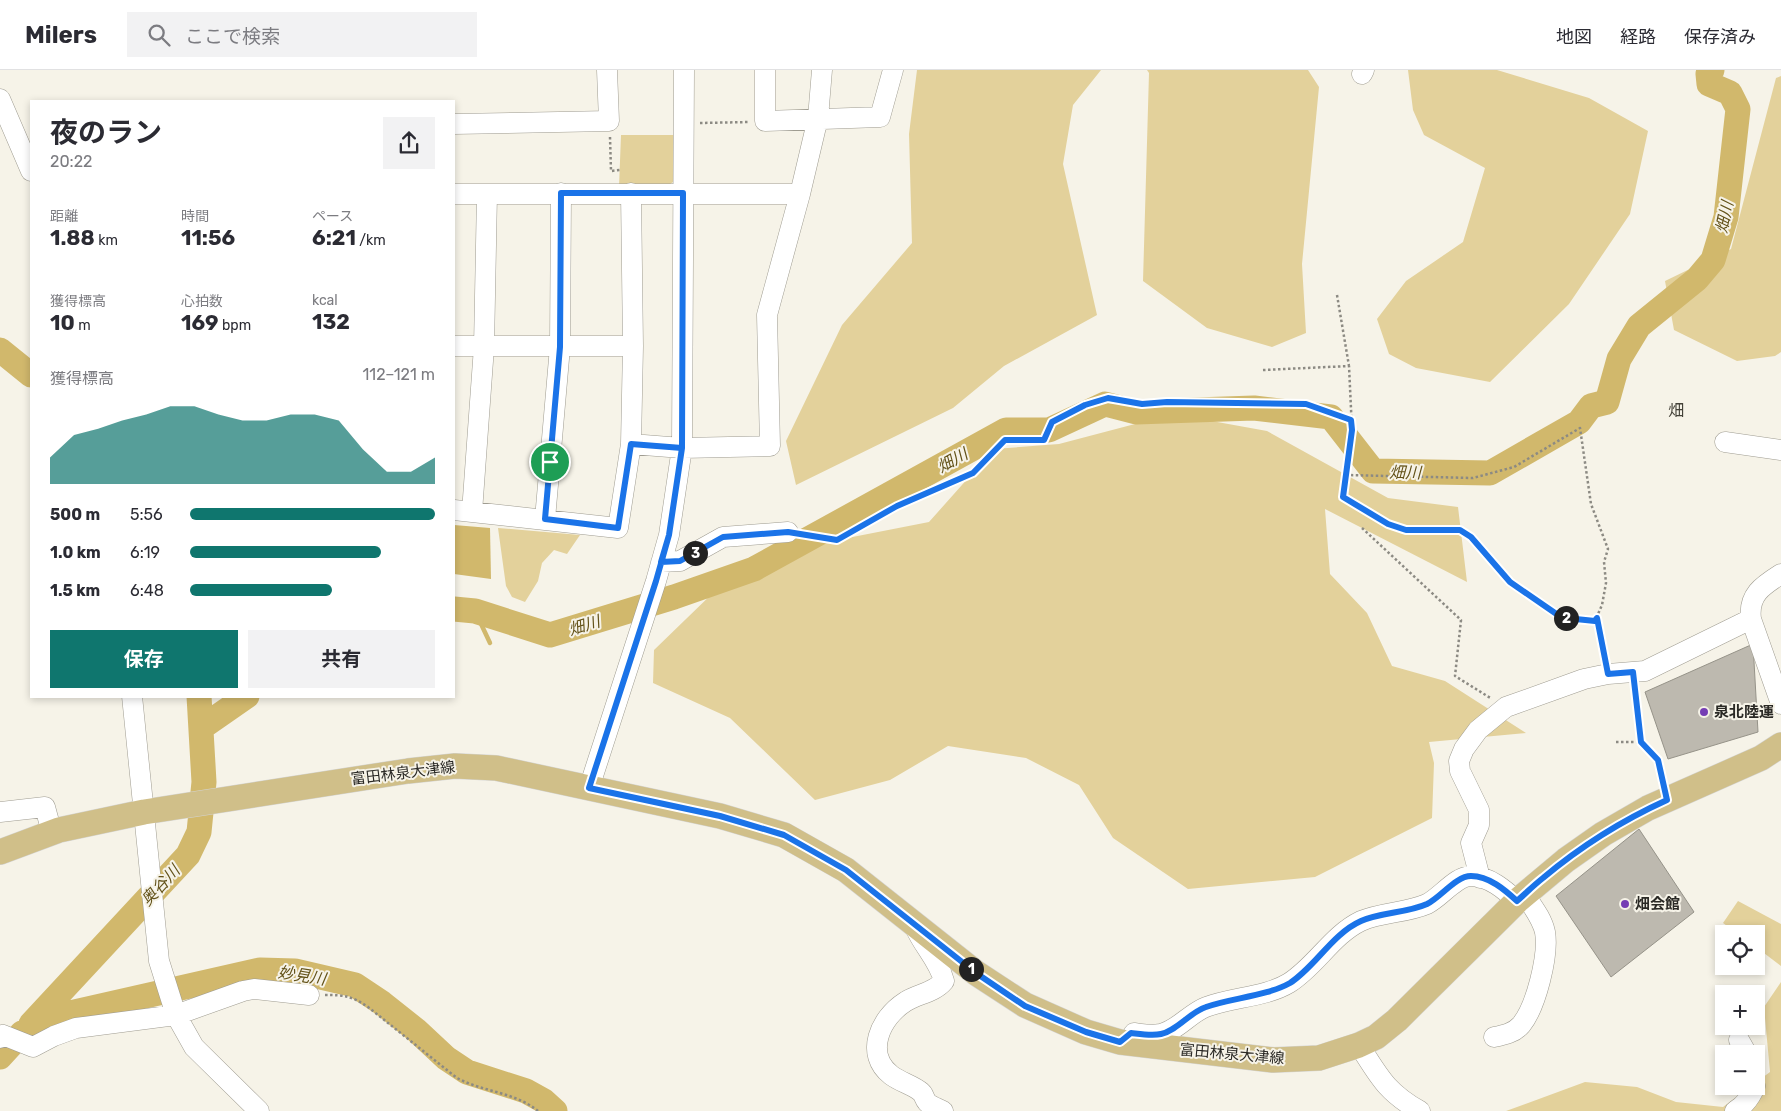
<!DOCTYPE html>
<html lang="ja">
<head>
<meta charset="utf-8">
<style>
  :root { --surface:#fff; --page:#f2f2f3; --text:#2b2b33; --muted:#7c7c81; --line:#e1e1e2; --accent:#0f766e }
  body { margin:0; font-family:Rubik,"Noto Sans JP",sans-serif; background:var(--page); color:var(--text); height:100vh; display:flex; flex-direction:column; font-size:19px; white-space:nowrap }
  * { box-sizing:border-box; margin:0 }
  p { font-size:16px; color:var(--muted) }
  .icon { flex:none; width:28px; height:28px; fill:none; stroke:currentColor; stroke-width:2; stroke-linecap:round; stroke-linejoin:round }
  .map { position:relative; flex:1; overflow:hidden }
  .drawer { position:absolute; left:30px; top:30px; width:425px; height:598px; display:flex; flex-direction:column; background:var(--surface); border-radius:0px; box-shadow:0 2px 8px #0003 }
  .drawer>* { flex:none }
  .fabs { position:absolute; left:1715px; top:855px; display:grid; gap:10px }
  .fabs a { display:grid; place-items:center; width:50px; height:50px; border-radius:0px; background:var(--surface); box-shadow:0 2px 8px #0003; font-size:25px }
  .pin { position:absolute; display:grid; place-items:center; width:42px; height:42px; color:#fff; margin:-21px; border:2px solid #fff; border-radius:50%; box-shadow:0 1px 5px #0007 }
  .km { position:absolute; width:25px; height:25px; margin:-12px; border-radius:50%; background:#222; color:#fff; font-size:14px; line-height:25px; text-align:center }
  .round { display:grid; place-items:center; flex:none; width:52px; height:52px; border-radius:0px; background:var(--page) }
  .headline { display:flex; align-items:center; justify-content:space-between; height:85px; padding:0 20px }
  h1 { font-size:28px; font-weight:700; line-height:38px }
  .figures { display:grid; grid-template-columns:repeat(3,1fr); gap:8px; height:85px; padding:5px 20px }
  .figures div { display:grid; align-content:center }
  .figures b { font-size:21px; font-weight:700 }
  .figures small { font-size:14px; font-weight:400 }
  .figures p { font-size:14px }
  .chart { height:140px; padding:10px 20px }
  .chart p { display:flex; justify-content:space-between }
  .chart svg { width:100%; height:90px; margin-top:5px; fill:var(--accent); opacity:.7 }
  .cta { display:flex; gap:10px; margin-top:auto; padding:10px 20px }
  .cta a { flex:1; height:58px; border-radius:0px; background:var(--accent); color:#fff; font-size:20px; font-weight:700; line-height:58px; text-align:center }
  .cta a+a { background:var(--page); color:var(--text) }
  ul { padding:0 20px; list-style:none; font-size:16px }
  li { display:grid; grid-template-columns:80px 60px 1fr; align-items:center; height:38px }
  li i { height:12px; border-radius:6px; background:var(--accent) }
  header { display:flex; align-items:center; gap:30px; box-sizing:border-box; height:70px; padding:0 25px; background:var(--surface); border-bottom:1px solid var(--line) }
  header strong { font-size:24px }
  nav { display:flex; gap:28px; margin-inline-start:auto; font-size:18px }
  .search { width:350px; height:45px; background:var(--page); display:flex; align-items:center; gap:12px; box-sizing:border-box; padding:0 18px; border-radius:0px; color:var(--muted); font-size:19px }
  .map>svg:first-child { display:block }
</style>
</head>
<body>
<header>
<strong>Milers</strong>
<div class="search"><svg class="icon" aria-label="search" viewBox="0 0 24 24"><circle cx="10" cy="10" r="6"/><path d="M15 15l6 6"/></svg>ここで検索</div>
<nav><a>地図</a><a>経路</a><a>保存済み</a></nav>
</header>
<div class="map">
<svg width="1781" height="1041" viewBox="0 0 1781 1041">
  <rect width="100%" height="100%" fill="#f6f3e8"/>
  <path fill="#e3d19b" d="M917,0H1101L1073,35L1063,94L1097,245L1004,296L953,338L796,415L786,371L842,255L912,173L909,64Z
    M1147,0H1308L1319,17L1302,194L1306,263L1272,277L1207,258L1143,211L1149,3Z
    M1408,0H1497L1589,28L1648,61L1630,144L1569,234L1490,312L1416,298L1389,284L1377,249L1406,211L1463,172L1485,98L1424,65L1413,40Z
    M1781,6V282L1775,286L1737,291L1674,260L1665,211L1731,179L1776,8Z
    M621,65H676L673,112L666,117H619Z
    M1173,344L1267,361L1388,428L1458,437L1467,512L1325,439L1330,504L1367,543L1392,596L1445,611L1526,663L1429,672L1434,693L1432,748L1315,807L1188,819L1113,768L1079,715L1026,688L948,676L890,710L815,730L730,648L653,613L654,580L750,487L929,452L994,379L1059,374Z
    M498,458L580,465L567,484L554,480L542,493L538,511L525,532L512,527L506,516Z
    M1738,831L1781,854V896L1756,877V864H1738L1723,853Z
    M1781,912V1041H1506L1585,1012L1637,1017L1676,1032L1723,1037L1770,1002L1764,937Z"/>
  <path fill="#d1b86c" d="M454,455L490,458L491,509L454,504Z"/>
  <g fill="none" stroke-linecap="round" stroke-linejoin="round">
    <path stroke="#d1b86c" stroke-width="4.5" d="M475,541L490,573"/>
    <path stroke="#d1b86c" stroke-width="25" d="M0,280L31,305
      M454,539L475,541L550,565L674,527L754,499L1006,360H1049L1105,334L1136,342L1254,338L1331,347L1373,401L1490,403L1579,352L1591,336L1607,332L1619,289L1639,256L1697,209L1713,190L1726,147L1738,39L1730,23L1709,14L1708,4L1712,0
      M201,658L247,626
      M31,954L188,785L199,762L204,712L199,626
      M0,987L22,963L57,946L260,900L295,901L355,915L382,933L416,960L446,988L467,1002L526,1021L544,1031L555,1041"/>
  </g>
  <path fill="#bdb9af" stroke="#969389" d="M1753,574L1758,662L1668,689L1645,622Z
    M1639,759L1694,842L1611,907L1556,826Z"/>
  <g fill="none" stroke-linecap="round" stroke-linejoin="round">
    <defs>
      <path id="minor" d="M765,0V51L880,47L893,0
        M1362,4L1364,0
        M0,29L31,101
        M454,54L609,51L607,0
        M454,124H800
        M454,276H633
        M1725,372L1781,380
        M631,374L682,378L770,376L767,245L800,124L818,48L822,0
        M454,440L618,458L631,374L633,276L631,123
        M472,442L484,277L487,124
        M545,449L560,277L561,123
        M661,492L680,491L723,467L788,462
        M1781,504C1762,516 1748,525 1751,549L1781,634
        M132,626L159,891L176,945L194,977L259,1041
        M589,718L656,511L669,465L682,378L684,0
        M0,742L45,737L52,763
        M1480,808L1471,773L1479,755V740L1460,701L1459,691L1464,679L1478,660L1506,637L1584,609L1608,604L1645,601L1751,549
        M915,857C923,876 939,891 944,911C934,923 917,924 905,932C880,948 864,984 891,1005C900,1012 913,1015 921,1022C924,1024 924,1029 927,1032C930,1036 938,1038 943,1041
        M1134,963C1142,964 1152,966 1160,964C1177,961 1190,943 1206,937C1232,927 1266,927 1289,913C1316,896 1332,865 1361,851C1382,842 1406,843 1427,834C1441,827 1456,806 1471,806C1489,806 1505,820 1517,831
        M1494,967C1504,965 1514,963 1521,955C1536,937 1549,885 1545,862C1542,848 1532,836 1525,825
        M0,968L3,965L33,977L54,966L76,958L176,945L243,921L254,919L309,925
        M1739,970L1747,984
        M1359,975C1379,1006 1386,1022 1420,1041
        M1735,1041C1745,1035 1751,1027 1755,1016"/>
      <path id="major" d="M0,782L59,760L144,742L408,701L455,696L496,698L720,746L784,765L846,800L976,903L1025,935L1086,962L1120,972L1273,990L1319,988L1359,975L1376,967L1397,950L1517,831L1566,790L1603,764L1648,738L1761,688L1781,675"/>
    </defs>
    <use href="#minor" stroke="#9f9c91" stroke-width="21"/>
    <use href="#major" stroke="#d4d4d3" stroke-width="26"/>
    <path stroke="#8c8a83" stroke-width="2.5" stroke-dasharray="2.5 2.5" stroke-linecap="butt" d="M700,53L750,52
      M610,67L611,101L620,100
      M1337,225L1349,296
      M1263,300L1349,296L1352,360L1343,427L1388,454L1406,460H1460L1471,467L1510,512L1555,543L1566,548L1595,551L1602,535L1606,513L1604,492L1608,479L1591,434L1580,358L1514,397L1473,408L1346,405
      M1362,458L1461,550L1455,606L1492,629
      M805,465L837,470L897,436L973,403L1005,370H1044L1052,352L1085,335L1108,328L1142,335L1167,332L1306,334L1351,350
      M1597,550L1605,588
      M1635,617L1641,672L1658,690L1663,711
      M1616,672H1641
      M325,925C344,925 352,926 368,937L457,1008C483,1022 515,1022 538,1041"/>
    <use href="#minor" stroke="#fff" stroke-width="20"/>
    <use href="#major" stroke="#d0bf89" stroke-width="25"/>
  </g>
  <g fill="none" stroke-linecap="round" stroke-linejoin="round">
    <defs>
      <path id="route" d="M550,392L545,449L618,458L631,374L682,378L669,465L656,511L589,718L720,746L784,765L846,800L976,903L1025,936L1086,962L1120,972L1131,963C1140,964 1152,966 1161,964C1178,960 1190,942 1206,937C1231,928 1267,926 1290,913C1316,896 1332,864 1361,851C1382,842 1407,843 1427,834C1441,827 1456,806 1471,806C1489,806 1505,820 1517,831C1526,823 1534,815 1543,808C1581,776 1623,750 1667,730L1658,690L1641,672L1633,602L1608,604L1597,548L1595,551L1566,548L1555,543L1510,512L1471,467L1460,460H1406L1388,454L1343,427L1352,360L1351,350L1306,334L1167,332L1142,334L1108,328L1085,335L1052,352L1044,370H1005L973,403L897,436L837,470L788,462L723,467L680,491L661,492L669,465L682,378L683,123H561L560,277L550,392"/>
    </defs>
    <use href="#route" stroke="#fff" stroke-width="10"/>
    <use href="#route" stroke="#1a73e8" stroke-width="6"/>
  </g>
  <g fill="#753db4" stroke="#f6f3e8" stroke-width="2">
    <circle cx="1704" cy="642" r="5"/>
    <circle cx="1625" cy="834" r="5"/>
  </g>
  <g text-anchor="middle" stroke-width="4" stroke-linejoin="round" paint-order="stroke">
    <g font-size="15" font-weight="bold" fill="#2a2925" stroke="#f6f3e8" text-anchor="start">
      <text x="1714" y="647">泉北陸運</text>
      <text x="1635" y="839">畑会館</text>
    </g>
    <g font-size="15" fill="#2a2925" stroke="#f6f3e8">
      <text transform="translate(403 703) rotate(-7)" y="5">富田林泉大津線</text>
      <text transform="translate(1232 984) rotate(5)" y="5">富田林泉大津線</text>
    </g>
    <g font-size="16" font-style="italic" fill="#635219" stroke="#f6f3e8">
      <text transform="translate(1724 147) rotate(-78)" y="6">畑川</text>
      <text transform="translate(952 390) rotate(-29)" y="6">畑川</text>
      <text transform="translate(1405 402) rotate(1)" y="6">畑川</text>
      <text transform="translate(584 555) rotate(-17)" y="6">畑川</text>
      <text transform="translate(160 815) rotate(-47)" y="6">奥谷川</text>
      <text transform="translate(302 905) rotate(9)" y="6">妙見川</text>
    </g>
    <g font-size="16" fill="#444239" stroke="#f6f3e8">
      <text x="1676" y="346">畑</text>
    </g>
  </g>
</svg>
<div class="fabs">
<a><svg class="icon" aria-label="locate" viewBox="0 0 24 24"><circle cx="12" cy="12" r="6"/><path d="M12 2v4M12 18v4M2 12h4M18 12h4"/></svg></a>
<a>+</a>
<a>−</a>
</div>
<div class="pin" style="left:550px;top:392px;background:#1e9e55"><svg class="icon" aria-label="arrive" viewBox="0 0 24 24"><path d="M6 21V4h12l-3 4 3 4H6"/></svg></div>
<b class="km" style="left:971px;top:899px">1</b>
<b class="km" style="left:1566px;top:548px">2</b>
<b class="km" style="left:695px;top:483px">3</b>
<section class="drawer">
<div class="headline"><div><h1>夜のラン</h1><p>20:22</p></div><a class="round"><svg class="icon" aria-label="share" viewBox="0 0 24 24"><path d="M12 15V3M7 8l5-5 5 5M5 13v7h14v-7"/></svg></a></div>
<div class="figures">
<div><p>距離</p><b>1.88<small> km</small></b></div>
<div><p>時間</p><b>11:56</b></div>
<div><p>ペース</p><b>6:21<small> /km</small></b></div>
</div>
<div class="figures">
<div><p>獲得標高</p><b>10<small> m</small></b></div>
<div><p>心拍数</p><b>169<small> bpm</small></b></div>
<div><p>kcal</p><b>132</b></div>
</div>
<div class="chart"><p><span>獲得標高</span>112–121 m</p>
<svg viewBox="0 0 160 44" preserveAspectRatio="none"><path d="M0 44V31L10 20L20 17L30 13L40 10L50 6L60 6L70 10L80 13L90 13L100 10L110 10L120 13L130 27L140 38L150 38L160 31V44z"/></svg>
</div>
<ul>
<li><b>500 m</b>5:56<i style="width:100%"></i></li>
<li><b>1.0 km</b>6:19<i style="width:78%"></i></li>
<li><b>1.5 km</b>6:48<i style="width:58%"></i></li>
</ul>
<div class="cta"><a>保存</a><a>共有</a></div>
</section>
</div>
</body>
</html>
